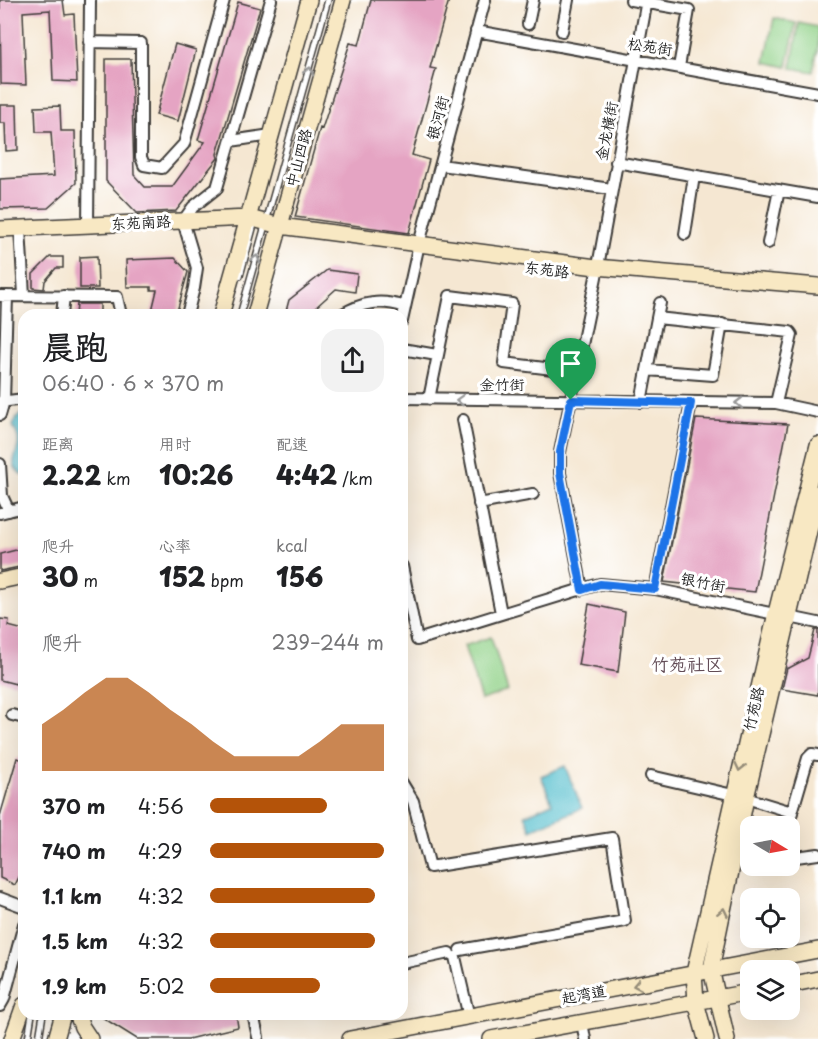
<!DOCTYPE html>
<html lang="zh">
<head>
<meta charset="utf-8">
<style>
  :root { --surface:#fff; --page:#f2f2f2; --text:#202124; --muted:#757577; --accent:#b45309 }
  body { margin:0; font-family:"Playpen Sans","LXGW WenKai TC",sans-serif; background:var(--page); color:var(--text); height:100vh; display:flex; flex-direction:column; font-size:22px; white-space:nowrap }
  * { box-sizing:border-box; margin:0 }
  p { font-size:20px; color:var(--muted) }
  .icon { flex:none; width:33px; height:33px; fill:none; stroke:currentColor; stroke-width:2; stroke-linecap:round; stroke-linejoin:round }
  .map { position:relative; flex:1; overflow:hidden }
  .side { position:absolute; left:18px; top:309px; width:390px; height:711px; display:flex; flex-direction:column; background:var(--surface); border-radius:18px; box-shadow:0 6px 24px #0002 }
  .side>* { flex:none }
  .needle { width:39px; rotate:100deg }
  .fabs { position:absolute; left:740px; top:816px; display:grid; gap:12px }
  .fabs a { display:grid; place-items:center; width:60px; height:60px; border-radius:12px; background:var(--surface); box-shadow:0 6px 24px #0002; font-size:30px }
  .pin { position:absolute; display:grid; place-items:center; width:51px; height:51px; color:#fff; margin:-62px -26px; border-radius:50% 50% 50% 0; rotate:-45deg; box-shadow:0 0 6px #0007 }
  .pin .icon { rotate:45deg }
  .round { display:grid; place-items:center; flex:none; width:63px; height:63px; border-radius:18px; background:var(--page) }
  .head { display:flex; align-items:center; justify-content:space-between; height:102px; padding:0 24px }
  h1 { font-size:33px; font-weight:800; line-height:45px }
  .stats { display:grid; grid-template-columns:repeat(3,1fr); gap:9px; height:102px; padding:6px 24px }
  .stats div { display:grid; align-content:center }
  .stats b { font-size:26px; font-weight:800 }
  .stats small { font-size:16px; font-weight:400 }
  .stats p { font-size:16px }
  .chart { height:168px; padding:12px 24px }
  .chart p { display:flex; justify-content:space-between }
  .chart svg { width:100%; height:108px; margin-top:6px; fill:var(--accent); opacity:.7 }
  ul { padding:0 24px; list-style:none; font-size:20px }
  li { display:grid; grid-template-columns:96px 72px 1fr; align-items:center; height:45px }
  li i { height:15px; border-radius:8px; background:var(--accent) }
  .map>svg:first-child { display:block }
</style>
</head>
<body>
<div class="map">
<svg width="818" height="1039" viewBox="0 0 818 1039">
  <rect width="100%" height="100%" fill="#fff"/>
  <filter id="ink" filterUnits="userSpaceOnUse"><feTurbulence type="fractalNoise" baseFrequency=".0167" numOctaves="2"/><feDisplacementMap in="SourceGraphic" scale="12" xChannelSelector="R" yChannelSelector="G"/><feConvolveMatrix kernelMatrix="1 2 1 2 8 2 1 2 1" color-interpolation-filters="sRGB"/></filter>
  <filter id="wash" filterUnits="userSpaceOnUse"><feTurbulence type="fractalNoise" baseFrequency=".008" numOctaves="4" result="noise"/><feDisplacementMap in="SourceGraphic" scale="24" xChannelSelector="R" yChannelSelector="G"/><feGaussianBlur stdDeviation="1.35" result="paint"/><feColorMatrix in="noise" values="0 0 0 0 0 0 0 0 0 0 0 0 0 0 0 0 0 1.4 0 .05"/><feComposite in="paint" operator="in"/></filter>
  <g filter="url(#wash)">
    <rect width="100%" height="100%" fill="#f5e7d2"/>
    <path fill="#92d289" stroke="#577752" stroke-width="1.5" d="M774,18L796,23L787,67L765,62Z
      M799,23L818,27V47L813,72L791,68Z
      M491,637L508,691L481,700L464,646Z"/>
    <path fill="#51bdcc" stroke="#366c74" stroke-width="1.5" d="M24,412V475H22C5,462 20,454 18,440C18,436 15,430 13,426L17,417Z
      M565,766L582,808L531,830L525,815L552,803L541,776Z"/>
    <g id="blocks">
      <path fill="#e5a4c3" d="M0,0H63L65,15L74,14L77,82L53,81L50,10L23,12L26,85L1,84Z
        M371,0H449L430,68L436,69L412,155L429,160L409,233L295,217L320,128L322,129L350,43L359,45Z
        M238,2L260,8L217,154L218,158L176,211L137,213L106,181V59H131L134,175L145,187H172L205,142L198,140Z
        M175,44L196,50L178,121L156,115Z
        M0,105H17L18,150L6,151L5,123H0Z
        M60,106L61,131H75L76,183L48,208L0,209V179L54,176L51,132H36L35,107Z
        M97,256L98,288H80V257Z
        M50,257H63V268H56L45,281L44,289L33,288V274Z
        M175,258L188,272L176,315H151L157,290H151V287H127L126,260Z
        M327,270L357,274L355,292L336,289L315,308L314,315H285L289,300Z
        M77,304H100V315H76Z
        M696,419L788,424L755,592L664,582Z
        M24,548V566L0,571V554Z
        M589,604L625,612L618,672L578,665Z
        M0,619L9,620L8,626L24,630V643L16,684L0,680Z
        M815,630H818V695L782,689L787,668H789L808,658Z
        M17,758L24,760V867L15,885L0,878V816Z
        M97,1014H236L238,1027L188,1039H137Z"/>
    </g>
  </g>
  <g filter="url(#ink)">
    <use href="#blocks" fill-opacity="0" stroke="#3d3a37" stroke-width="1.5"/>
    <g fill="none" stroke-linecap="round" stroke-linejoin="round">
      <defs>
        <path id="lane" d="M240,276L255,221
          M240,315L328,0
          M28,1039L32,1014
          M39,1039L43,1014"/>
        <path id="street" d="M631,0L689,10L679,67
          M647,0L596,277L560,452V473L582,589L600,584L655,589L818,623
          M528,24L533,0
          M476,31L818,93
          M562,31L568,0
          M89,42L141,43V157L144,165L162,168L184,144L224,0
          M231,141L271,135
          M616,162L818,197
          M441,165L611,189
          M88,226L90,0
          M20,229L24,295
          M685,234L694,176
          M768,243L779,190
          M0,296L117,297L121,315
          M660,303L657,318L790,332L792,335L776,403
          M62,315L64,296
          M187,315L194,288L197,268L183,221L193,207L217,188L271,0
          M341,315C362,302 381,299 405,307
          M402,321L419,244L485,0
          M402,349L437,355
          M647,370L713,375L722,324
          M402,398L776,403L818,412
          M429,399L450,296L512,304L504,363L577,372
          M0,402L24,399
          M641,402L657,318
          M0,415L4,401L7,296
          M463,420L501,613
          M0,464L2,496L9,511
          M479,504L533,494
          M0,513L24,507
          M402,566L417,640L582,589
          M655,589L691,403
          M12,715L24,718
          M651,776L746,798L792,812
          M402,783L413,801L430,867L612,838L625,921L460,950
          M788,826L808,758L812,754L818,755
          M789,858L818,854
          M0,898L24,907
          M455,957L469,1017
          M402,963L449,953
          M0,1006L4,999L24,924
          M253,1014L258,1037
          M582,1022L585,1039"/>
        <path id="secondary" d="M0,229L249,218L280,226L596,267L818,286
          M221,315L309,0
          M255,315L343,0
          M0,581L24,576
          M789,985L818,979
          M77,1014L82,1027L90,1039
          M12,1039L24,1005
          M56,1039L63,1014
          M350,1039L818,950
          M491,1039L750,992
          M706,1039L696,1002L694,973L776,613L818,445
          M727,1039L711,969L746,798L818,493"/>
      </defs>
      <use href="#lane" stroke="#3d3a37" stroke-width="8"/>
      <use href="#street" stroke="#3d3a37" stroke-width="14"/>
      <use href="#secondary" stroke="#3d3a37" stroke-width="18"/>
      <use href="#lane" stroke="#fff" stroke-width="5"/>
      <use href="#street" stroke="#fff" stroke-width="10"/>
      <use href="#secondary" stroke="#f8e8c3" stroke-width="15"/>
    </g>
    <defs><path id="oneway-chevron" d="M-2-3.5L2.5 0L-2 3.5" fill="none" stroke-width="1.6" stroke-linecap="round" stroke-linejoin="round" transform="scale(1.5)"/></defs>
    <g stroke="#999">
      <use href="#oneway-chevron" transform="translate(309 71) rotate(-74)"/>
      <use href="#oneway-chevron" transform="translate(256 259) rotate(-74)"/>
      <use href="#oneway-chevron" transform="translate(460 400) rotate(-178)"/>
      <use href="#oneway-chevron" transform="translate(739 403) rotate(-180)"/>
    </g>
    <g stroke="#958c78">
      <use href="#oneway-chevron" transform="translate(740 767) rotate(103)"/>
      <use href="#oneway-chevron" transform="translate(723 912) rotate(-78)"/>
      <use href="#oneway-chevron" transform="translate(637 985) rotate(169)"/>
    </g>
  </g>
  <g fill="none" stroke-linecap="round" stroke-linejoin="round" filter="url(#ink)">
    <defs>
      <path id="route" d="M571,400L691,403L655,589L600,584L582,590L560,473V452Z"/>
    </defs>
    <use href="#route" stroke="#fff" stroke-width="12"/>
    <use href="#route" stroke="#1a73e8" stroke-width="8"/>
  </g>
  <g text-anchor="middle" stroke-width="6" stroke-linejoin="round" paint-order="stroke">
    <g font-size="15" fill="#1c1c1c" stroke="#fff">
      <text transform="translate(650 47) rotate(9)" y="5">松苑街</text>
      <text transform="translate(438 118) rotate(-75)" y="5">银河街</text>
      <text transform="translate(607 131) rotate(-79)" y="5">金龙横街</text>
      <text transform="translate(299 158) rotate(-75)" y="5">中山四路</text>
      <text transform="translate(141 223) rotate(-3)" y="5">东苑南路</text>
      <text transform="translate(547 270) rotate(7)" y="5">东苑路</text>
      <text x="502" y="390">金竹街</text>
      <text transform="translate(703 583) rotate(11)" y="5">银竹街</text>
      <text transform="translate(754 709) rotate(-77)" y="5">竹苑路</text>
      <text transform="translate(584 995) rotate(-11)" y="5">起湾道</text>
    </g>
    <g font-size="18" fill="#624c56" stroke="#fff">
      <text x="687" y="671">竹苑社区</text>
    </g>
  </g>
</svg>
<div class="fabs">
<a><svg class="needle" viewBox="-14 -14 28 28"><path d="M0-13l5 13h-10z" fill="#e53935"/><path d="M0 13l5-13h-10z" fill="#757577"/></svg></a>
<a><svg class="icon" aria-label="locate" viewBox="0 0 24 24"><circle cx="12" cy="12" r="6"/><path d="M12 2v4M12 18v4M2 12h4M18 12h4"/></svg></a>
<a><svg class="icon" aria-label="layers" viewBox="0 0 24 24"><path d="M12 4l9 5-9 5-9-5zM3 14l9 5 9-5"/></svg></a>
</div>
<div class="pin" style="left:571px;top:400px;background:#1e9e55"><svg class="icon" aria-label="arrive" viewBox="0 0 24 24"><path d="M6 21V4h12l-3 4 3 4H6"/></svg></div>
<section class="side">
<div class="head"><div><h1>晨跑</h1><p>06:40 · 6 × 370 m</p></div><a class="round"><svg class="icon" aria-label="share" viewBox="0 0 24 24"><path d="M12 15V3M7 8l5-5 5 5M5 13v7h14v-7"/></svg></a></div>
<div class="stats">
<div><p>距离</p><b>2.22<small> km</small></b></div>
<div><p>用时</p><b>10:26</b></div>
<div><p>配速</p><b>4:42<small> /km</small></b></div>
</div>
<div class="stats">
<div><p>爬升</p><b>30<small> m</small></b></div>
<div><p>心率</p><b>152<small> bpm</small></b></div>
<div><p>kcal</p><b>156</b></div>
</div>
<div class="chart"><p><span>爬升</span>239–244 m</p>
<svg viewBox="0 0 160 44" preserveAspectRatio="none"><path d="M0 44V25L10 19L20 12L30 6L40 6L50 12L60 19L70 25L80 32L90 38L100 38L110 38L120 38L130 32L140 25L150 25L160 25V44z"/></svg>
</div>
<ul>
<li><b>370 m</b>4:56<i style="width:67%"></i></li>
<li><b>740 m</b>4:29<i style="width:100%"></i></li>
<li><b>1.1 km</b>4:32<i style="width:95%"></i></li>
<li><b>1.5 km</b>4:32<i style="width:95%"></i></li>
<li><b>1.9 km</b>5:02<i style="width:63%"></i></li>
</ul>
</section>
</div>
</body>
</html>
